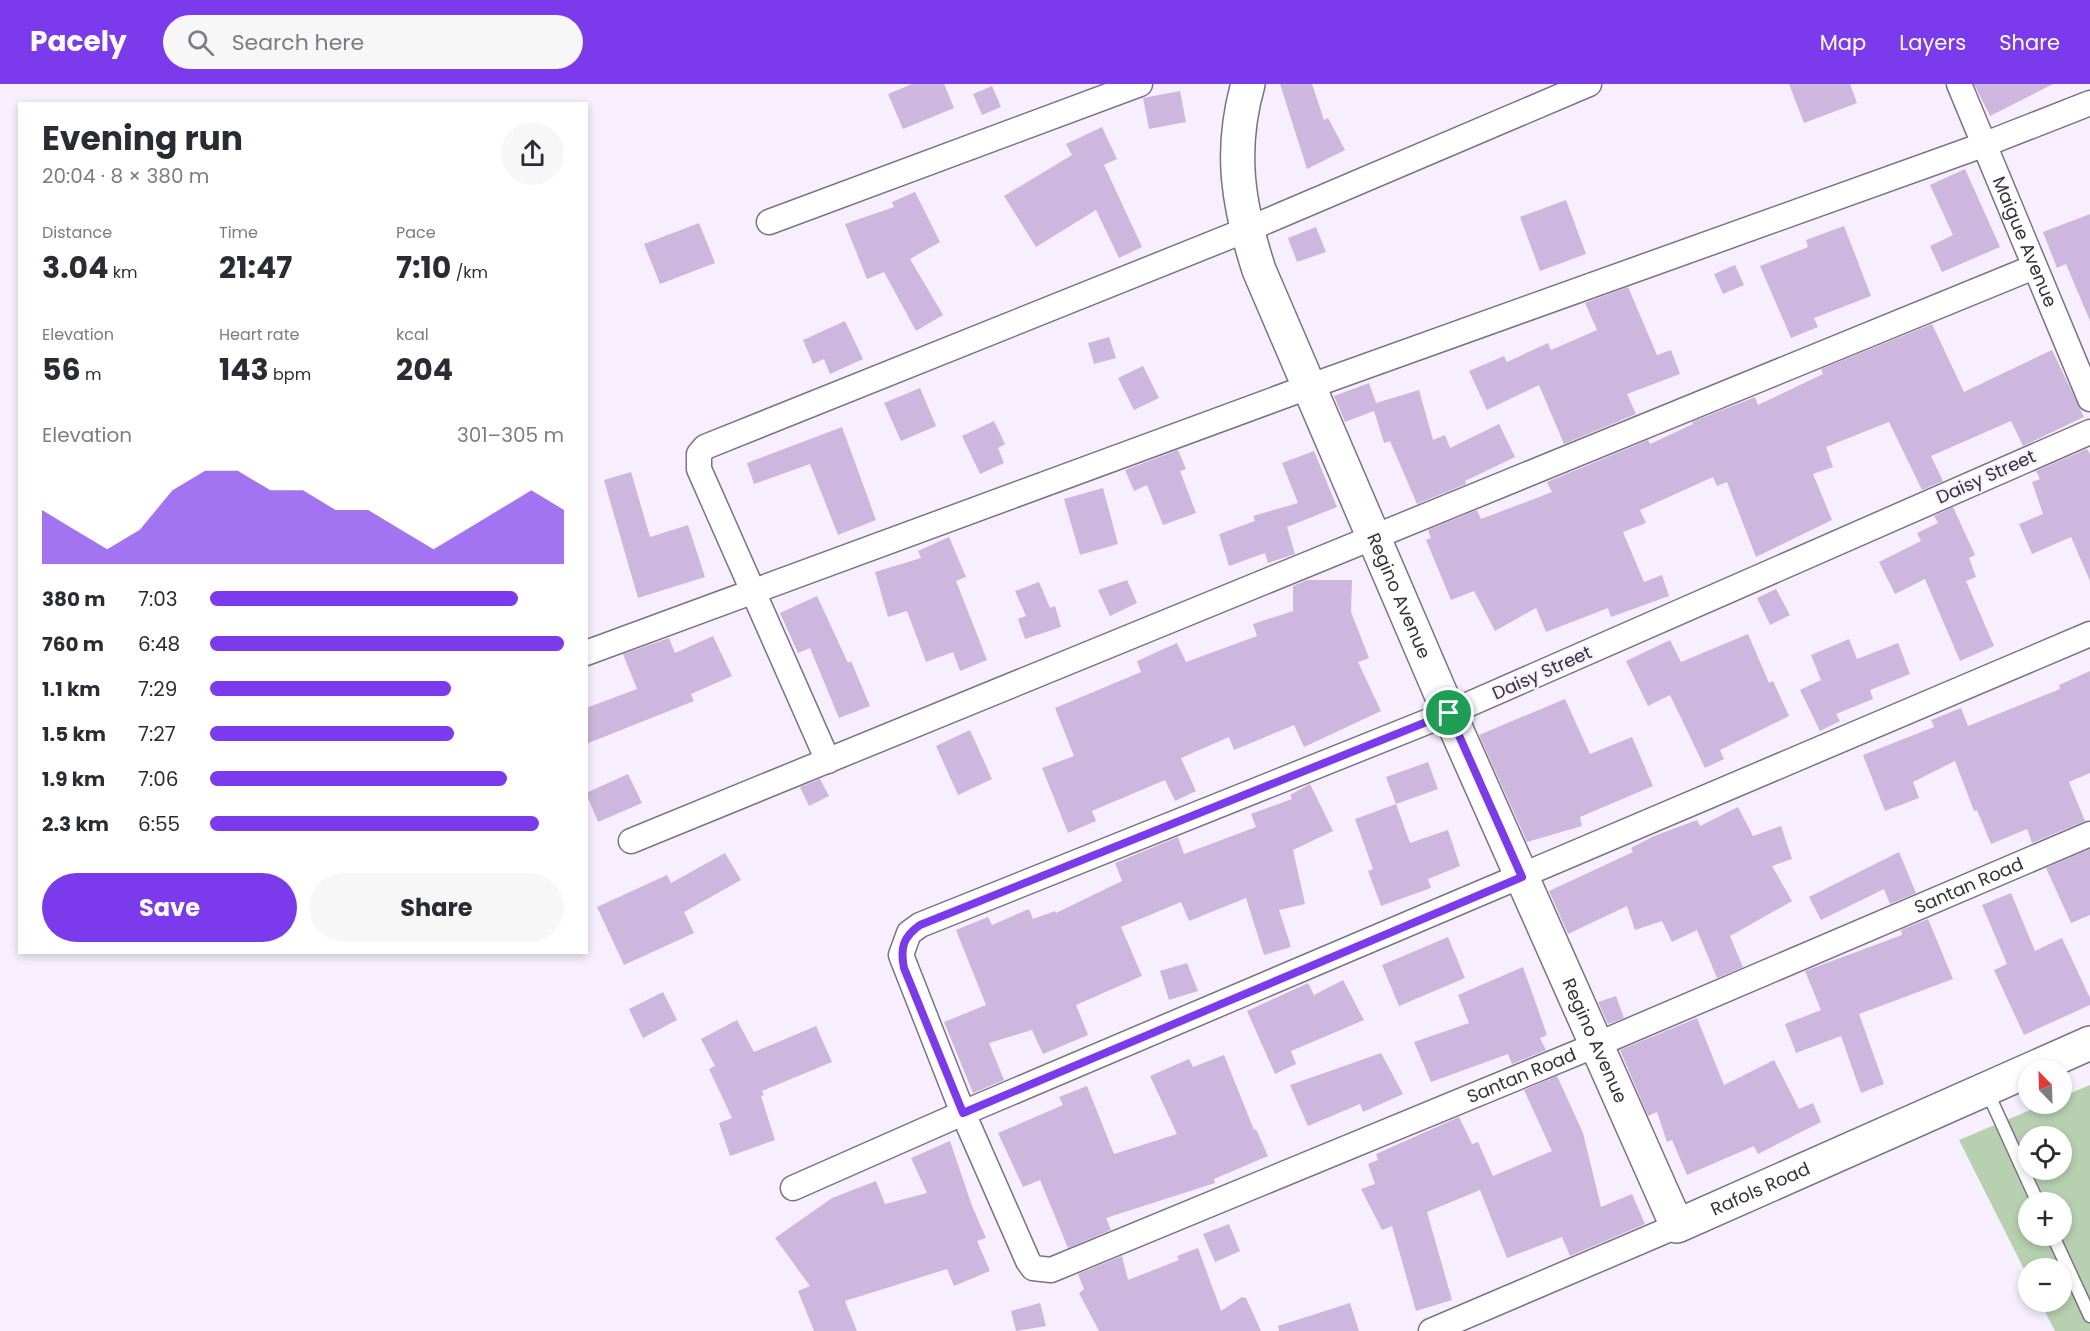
<!DOCTYPE html>
<html lang="en">
<head>
<meta charset="utf-8">
<style>
  :root { --surface:#fff; --page:#f7f7f7; --text:#2b2b33; --muted:#7c7c81; --accent:#7c3aed }
  body { margin:0; font-family:Poppins,sans-serif; background:var(--page); color:var(--text); height:100vh; display:flex; flex-direction:column; font-size:22px; white-space:nowrap }
  * { box-sizing:border-box; margin:0 }
  p { font-size:20px; color:var(--muted) }
  .icon { flex:none; width:33px; height:33px; fill:none; stroke:currentColor; stroke-width:2; stroke-linecap:round; stroke-linejoin:round }
  .map { position:relative; flex:1; overflow:hidden }
  .sheet { position:absolute; left:18px; top:18px; width:570px; height:852px; display:flex; flex-direction:column; background:var(--surface); border-radius:0px; box-shadow:0 3px 9px #0003 }
  .sheet>* { flex:none }
  .needle { width:39px; rotate:337deg }
  .fabs { position:absolute; left:2018px; top:976px; display:grid; gap:12px }
  .fabs a { display:grid; place-items:center; width:54px; height:54px; border-radius:50%; background:var(--surface); box-shadow:0 3px 9px #0003; font-size:30px }
  .pin { position:absolute; display:grid; place-items:center; width:51px; height:51px; color:#fff; margin:-26px; border:3px solid #fff; border-radius:50%; box-shadow:0 2px 6px #0007 }
  .round { display:grid; place-items:center; flex:none; width:63px; height:63px; border-radius:32px; background:var(--page) }
  .summary { display:flex; align-items:center; justify-content:space-between; height:102px; padding:0 24px }
  h1 { font-size:33px; font-weight:700; line-height:45px }
  .stats { display:grid; grid-template-columns:repeat(3,1fr); gap:9px; height:102px; padding:6px 24px }
  .stats div { display:grid; align-content:center }
  .stats b { font-size:30px; font-weight:700 }
  .stats small { font-size:16px; font-weight:400 }
  .stats p { font-size:16px }
  .chart { height:168px; padding:12px 24px }
  .chart p { display:flex; justify-content:space-between }
  .chart svg { width:100%; height:108px; margin-top:6px; fill:var(--accent); opacity:.7 }
  .primary-button { display:flex; gap:12px; margin-top:auto; padding:12px 24px }
  .primary-button a { flex:1; height:69px; border-radius:36px; background:var(--accent); color:#fff; font-size:24px; font-weight:700; line-height:69px; text-align:center }
  .primary-button a+a { background:var(--page); color:var(--text) }
  ul { padding:0 24px; list-style:none; font-size:20px }
  li { display:grid; grid-template-columns:96px 72px 1fr; align-items:center; height:45px }
  li i { height:15px; border-radius:8px; background:var(--accent) }
  header { display:flex; align-items:center; gap:36px; box-sizing:border-box; height:84px; padding:0 30px; background:var(--accent); color:#fff }
  header strong { font-size:28px }
  nav { display:flex; gap:33px; margin-inline-start:auto; font-size:21px }
  .search { width:420px; height:54px; background:var(--page); display:flex; align-items:center; gap:15px; box-sizing:border-box; padding:0 21px; border-radius:33px; color:var(--muted); font-size:22px }
  .map>svg:first-child { display:block }
</style>
</head>
<body>
<header>
<strong>Pacely</strong>
<div class="search"><svg class="icon" aria-label="search" viewBox="0 0 24 24"><circle cx="10" cy="10" r="6"/><path d="M15 15l6 6"/></svg>Search here</div>
<nav><a>Map</a><a>Layers</a><a>Share</a></nav>
</header>
<div class="map">
<svg width="2090" height="1247" viewBox="0 0 2090 1247">
  <rect width="100%" height="100%" fill="#f7effd"/>
  <path fill="#b7d1b0" fill-rule="evenodd" d="M2090,1001V1247H2055L2040,1218H2061V1185H2028V1193L1959,1056L2045,1020H2061V1013ZM2028,1053H2061V1086H2028ZM2028,1119H2061V1152H2028Z"/>
  <path fill="#ceb7de" d="M912,0H944L954,24L903,45L888,10Z
    M1280,0H1312L1324,36L1328,34L1345,66L1307,85Z
    M1789,0H1850L1857,19L1804,39Z
    M1974,0H2053L1990,32Z
    M992,2L1001,23L982,31L973,10Z
    M1180,7L1186,38L1149,45L1143,14Z
    M1102,43L1117,75L1104,81L1142,163L1119,174L1096,126L1036,163L1004,112L1072,71L1066,60Z
    M1965,85L2000,163L1942,188L1930,162L1953,151L1930,101Z
    M915,108L940,158L910,175L943,231L916,247L884,188L867,195L845,140L894,123L892,118Z
    M1566,116L1586,170L1540,187L1520,133Z
    M2090,130V237L2066,180L2057,184L2043,148Z
    M699,139L715,179L660,200L644,160Z
    M1844,142L1871,212L1814,234L1818,243L1791,254L1760,182L1808,163L1806,156Z
    M1316,143L1326,168L1297,178L1288,154Z
    M1735,181L1744,201L1723,210L1714,190Z
    M1628,203L1657,271L1671,266L1680,290L1627,310L1636,330L1564,360L1539,301L1487,326L1469,287L1504,272L1507,278L1548,259L1551,266L1597,246L1585,219Z
    M845,237L863,275L830,290L824,275L813,280L803,256Z
    M1932,240L1964,308L2052,266L2084,333L2023,362L2011,337L1931,372L1943,397L1922,406L1889,338L1826,363L1833,383L1813,390L1832,436L1756,473L1727,398L1717,402L1713,393L1640,426L1646,439L1623,448L1644,498L1662,491L1669,512L1611,533L1608,524L1546,548L1536,524L1495,547L1474,507L1451,516L1426,456L1431,454L1428,446L1477,426L1481,435L1552,408L1547,398L1648,356L1650,360L1693,340L1692,338L1755,313L1758,321L1823,290L1821,285Z
    M1109,253L1116,274L1094,280L1088,259Z
    M1143,282L1159,314L1134,326L1118,294Z
    M1369,299L1376,319L1419,306L1433,356L1445,351L1450,364L1499,340L1515,373L1465,397L1466,400L1417,420L1390,357L1384,359L1374,327L1345,338L1334,312Z
    M920,304L936,342L901,357L884,319Z
    M994,337L1005,360L998,364L1004,379L980,390L962,352Z
    M842,343L876,436L838,451L810,380L754,400L747,379Z
    M2087,365L2090,370V497L2071,453L2032,470L2019,440L2043,430L2032,398L2040,395L2036,387Z
    M1178,366L1186,385L1180,387L1196,429L1163,441L1147,401L1134,407L1125,386Z
    M1314,367L1337,423L1287,443L1295,470L1268,479L1265,469L1229,482L1219,450L1255,437L1253,432L1298,419L1282,379Z
    M631,388L650,453L688,441L705,493L638,514L604,396Z
    M1103,404L1118,460L1080,471L1064,415Z
    M1953,423L1975,471L1969,474L1976,493L1966,497L1994,562L1960,577L1925,495L1895,510L1879,478L1921,457L1917,449L1938,439L1934,432Z
    M949,453L966,493L956,497L987,576L960,587L953,568L926,578L907,527L888,533L875,488L921,474L918,467Z
    M1127,496L1137,519L1110,532L1098,506Z
    M1307,496H1352L1351,528L1369,574L1358,578L1381,627L1304,663L1294,641L1234,666L1229,653L1181,674L1196,707L1175,717L1165,696L1092,727L1096,737L1068,749L1042,684L1074,672L1055,624L1141,588L1137,577L1177,559L1186,578L1257,552L1253,540L1293,527V502Z
    M1039,498L1050,524L1055,522L1061,543L1025,555L1018,535L1026,532L1015,507Z
    M1776,505L1790,531L1770,541L1757,514Z
    M817,512L848,579L851,577L870,622L839,634L810,564L798,569L780,529Z
    M1748,550L1769,599L1773,597L1789,632L1720,666L1724,675L1705,684L1670,611L1648,622L1626,577L1670,556L1681,578Z
    M713,552L732,592L691,610L694,617L586,660V624L637,605L623,570L669,554L675,569Z
    M1849,555L1857,575L1898,559L1910,590L1870,606L1873,615L1836,630L1840,637L1820,647L1800,606L1821,596L1811,571Z
    M2090,587V689L2069,698L2085,737L2032,759L2027,745L1991,760L1977,726L1974,727L1955,677L1913,698L1919,714L1885,727L1863,671L1934,643L1931,636L1961,624L1968,642L2060,605L2059,601Z
    M1565,615L1590,670L1632,653L1653,702L1580,733L1582,742L1527,758L1479,651Z
    M970,646L992,695L958,711L936,662Z
    M1428,678L1438,705L1396,720L1386,693Z
    M628,690L642,719L598,738L586,709Z
    M820,695L829,712L809,722L800,703Z
    M1310,700L1333,747L1293,766L1305,820L1279,826L1291,863L1264,871L1246,814L1189,837L1181,818L1121,843L1142,892L1076,921L1088,951L1043,970L1032,946L989,959L1004,996L973,1009L944,938L986,921L956,846L988,833L992,841L1029,825L1033,835L1055,827L1056,829L1122,797L1115,779L1178,753L1184,770L1256,743L1251,730L1292,715L1290,711Z
    M1396,720L1410,759L1448,746L1460,782L1428,795L1431,804L1381,822L1368,787L1373,785L1355,735Z
    M1738,723L1753,752L1781,742L1792,775L1772,782L1792,817L1730,852L1743,883L1717,894L1697,846L1672,858L1662,837L1635,846L1627,822L1568,850L1549,807L1633,768L1631,764L1654,752L1697,736L1700,742Z
    M2090,765V831L2071,839L2046,784Z
    M1899,768L1916,809L1890,820L1884,805L1821,836L1809,813Z
    M725,769L741,796L684,828L694,849L624,881L597,823L667,791L671,799Z
    M2011,809L2035,867L2062,854L2090,914V921L2024,951L1994,886L2007,880L1982,821Z
    M1928,835L1953,895L1859,930L1884,1000L1861,1009L1841,952L1796,969L1785,940L1821,926L1805,887L1902,851L1901,846Z
    M1448,853L1465,894L1399,922L1382,881Z
    M1187,879L1198,907L1169,916L1160,887Z
    M1523,883L1547,951L1540,954L1546,966L1512,980L1508,970L1431,998L1414,958L1469,939L1458,911Z
    M1343,896L1364,936L1291,967L1296,980L1275,990L1247,927L1308,899L1314,911Z
    M663,908L677,936L643,954L629,925Z
    M1616,912L1624,934L1608,940L1598,918Z
    M1697,934L1724,1001L1774,976L1799,1025L1813,1019L1821,1038L1758,1070L1754,1062L1687,1091L1672,1056L1667,1058L1657,1028L1648,1032L1620,966Z
    M737,936L754,968L816,942L832,978L762,1007L764,1011L761,1012L775,1056L730,1072L719,1039L732,1034L709,985L715,982L701,955Z
    M1381,969L1403,1010L1363,1028L1360,1020L1308,1042L1290,1001Z
    M1224,971L1254,1046L1256,1045L1268,1072L1214,1095L1215,1099L1106,1134L1111,1146L1068,1164L1040,1096L1023,1103L998,1049L1063,1021L1059,1013L1087,1002L1114,1070L1177,1050L1150,992L1189,975L1193,983Z
    M1557,992L1583,1049L1601,1123L1632,1110L1645,1140L1570,1172L1562,1153L1507,1174L1480,1106L1427,1128L1452,1216L1416,1227L1392,1142L1382,1146L1361,1105L1375,1100L1368,1080L1378,1076L1376,1070L1459,1033L1472,1060L1478,1058L1493,1092L1552,1067L1524,1006Z
    M950,1057L972,1122L986,1154L977,1157L990,1187L954,1202L947,1185L845,1217L857,1247H814L798,1207L810,1202L775,1154L832,1114L876,1097L885,1120L927,1109L911,1074Z
    M1229,1140L1240,1167L1215,1178L1203,1150Z
    M1198,1164L1221,1227L1242,1213L1246,1214L1261,1247H1099L1079,1209L1084,1205L1078,1190L1122,1172L1128,1196L1179,1176L1177,1172Z
    M1040,1219L1046,1242L1016,1247L1011,1227Z
    M1350,1219L1359,1247H1279L1278,1242Z"/>
  <g fill="none" stroke-linecap="round" stroke-linejoin="round">
    <defs>
      <path id="lane" d="M1987,1007L2038,1119
        M2053,1152L2090,1232"/>
      <g id="street">
        <path id="s1" d="M1959,0L2090,315"/>
        <path d="M769,138L1140,0"/>
        <path id="s2" d="M2090,348L1449,629L920,841L909,849L901,871L963,1029L1028,1177L1033,1184L1051,1186L1596,961L2090,750"/>
        <path d="M586,569L1308,303L1983,61L2090,19"/>
        <path d="M828,677L699,385V370L705,363L1246,146L1589,0"/>
        <path d="M631,757L2034,183"/>
        <path d="M793,1104L963,1029L2090,550"/>
        <path d="M1431,1247L1677,1142"/>
      </g>
      <g id="secondary">
        <path id="s3" d="M1248,0C1229,67 1238,121 1259,186L1449,629L1677,1142L2090,959"/>
      </g>
    </defs>
    <use href="#lane" stroke="#7d7285" stroke-width="15"/>
    <use href="#street" stroke="#7d7285" stroke-width="27"/>
    <use href="#secondary" stroke="#7d7285" stroke-width="36"/>
    <use href="#lane" stroke="#fff" stroke-width="12"/>
    <use href="#street" stroke="#fff" stroke-width="24"/>
    <use href="#secondary" stroke="#fff" stroke-width="33"/>
  </g>
  <g fill="none" stroke-linecap="round" stroke-linejoin="round">
    <defs>
      <path id="route" d="M1449,629L1522,793L963,1029L904,884C900,864 903,853 920,841Z"/>
    </defs>
    <use href="#route" stroke="#fff" stroke-width="12"/>
    <use href="#route" stroke="#7c3aed" stroke-width="8"/>
  </g>
  <g text-anchor="middle" stroke-width="4.5" stroke-linejoin="round" paint-order="stroke">
    <g font-size="18" fill="#36313a" stroke="#f7effd">
      <text dy="6" stroke="none"><textPath href="#s1" startOffset="171">Maigue Avenue</textPath></text>
      <text transform="translate(1986 393) rotate(-24)" y="6">Daisy Street</text>
      <text dy="6" stroke="none"><textPath href="#s3" startOffset="544">Regino Avenue</textPath></text>
      <text transform="translate(1542 589) rotate(-24)" y="6">Daisy Street</text>
      <text dy="6" stroke="none"><textPath href="#s2" startOffset="2660">Santan Road</textPath></text>
      <text dy="6" stroke="none"><textPath href="#s3" startOffset="1030">Regino Avenue</textPath></text>
      <text dy="6" stroke="none"><textPath href="#s2" startOffset="2174">Santan Road</textPath></text>
      <text dy="6" stroke="none"><textPath href="#s3" startOffset="1324">Rafols Road</textPath></text>
    </g>
  </g>
</svg>
<div class="fabs">
<a><svg class="needle" viewBox="-14 -14 28 28"><path d="M0-13l5 13h-10z" fill="#e53935"/><path d="M0 13l5-13h-10z" fill="#7c7c81"/></svg></a>
<a><svg class="icon" aria-label="locate" viewBox="0 0 24 24"><circle cx="12" cy="12" r="6"/><path d="M12 2v4M12 18v4M2 12h4M18 12h4"/></svg></a>
<a>+</a>
<a>−</a>
</div>
<div class="pin" style="left:1449px;top:629px;background:#1e9e55"><svg class="icon" aria-label="arrive" viewBox="0 0 24 24"><path d="M6 21V4h12l-3 4 3 4H6"/></svg></div>
<section class="sheet">
<div class="summary"><div><h1>Evening run</h1><p>20:04 · 8 × 380 m</p></div><a class="round"><svg class="icon" aria-label="share" viewBox="0 0 24 24"><path d="M12 15V3M7 8l5-5 5 5M5 13v7h14v-7"/></svg></a></div>
<div class="stats">
<div><p>Distance</p><b>3.04<small> km</small></b></div>
<div><p>Time</p><b>21:47</b></div>
<div><p>Pace</p><b>7:10<small> /km</small></b></div>
</div>
<div class="stats">
<div><p>Elevation</p><b>56<small> m</small></b></div>
<div><p>Heart rate</p><b>143<small> bpm</small></b></div>
<div><p>kcal</p><b>204</b></div>
</div>
<div class="chart"><p><span>Elevation</span>301–305 m</p>
<svg viewBox="0 0 160 44" preserveAspectRatio="none"><path d="M0 44V22L10 30L20 38L30 30L40 14L50 6L60 6L70 14L80 14L90 22L100 22L110 30L120 38L130 30L140 22L150 14L160 22V44z"/></svg>
</div>
<ul>
<li><b>380 m</b>7:03<i style="width:87%"></i></li>
<li><b>760 m</b>6:48<i style="width:100%"></i></li>
<li><b>1.1 km</b>7:29<i style="width:68%"></i></li>
<li><b>1.5 km</b>7:27<i style="width:69%"></i></li>
<li><b>1.9 km</b>7:06<i style="width:84%"></i></li>
<li><b>2.3 km</b>6:55<i style="width:93%"></i></li>
</ul>
<div class="primary-button"><a>Save</a><a>Share</a></div>
</section>
</div>
</body>
</html>
